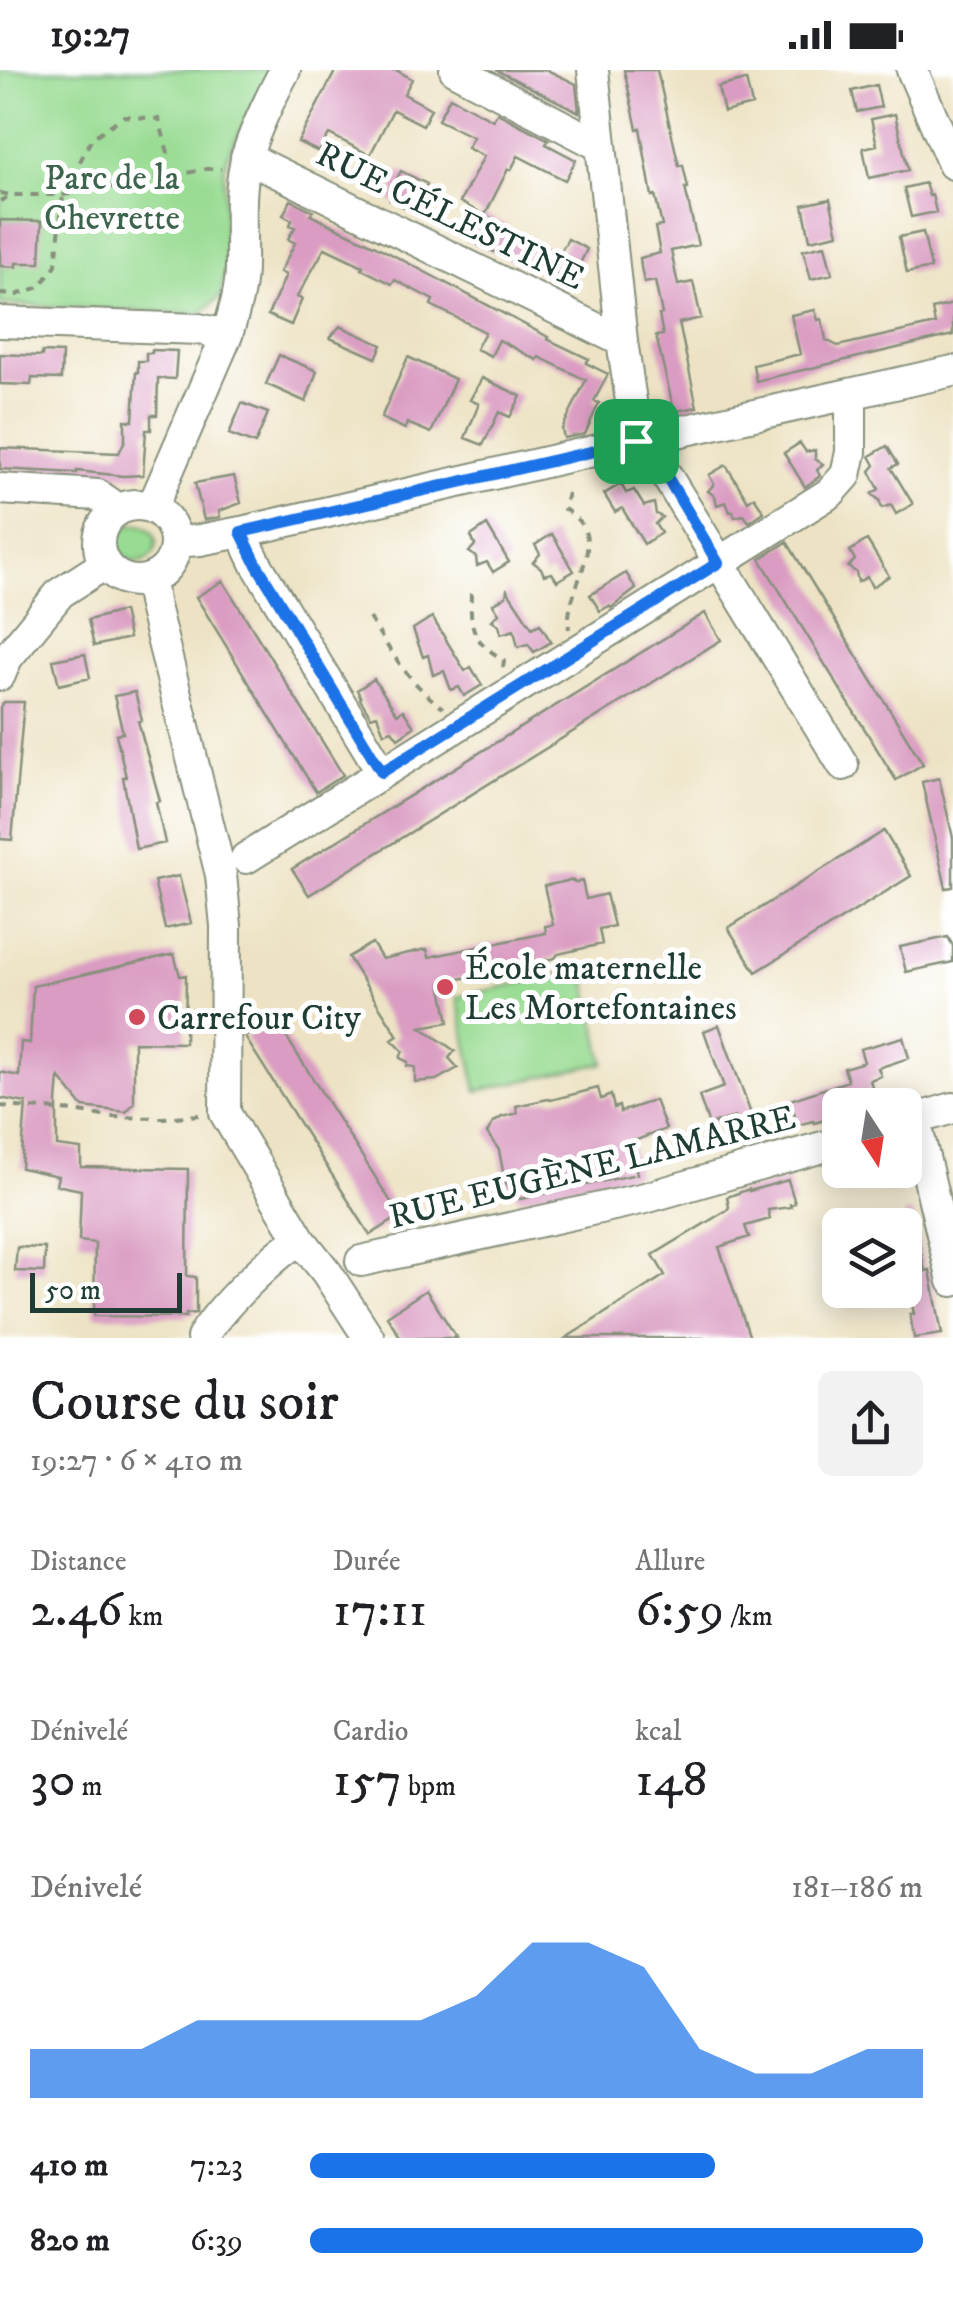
<!DOCTYPE html>
<html lang="fr">
<head>
<meta charset="utf-8">
<style>
  :root { --surface:#fff; --page:#f2f2f2; --text:#202124; --muted:#757577; --accent:#1a73e8 }
  body { margin:0; font-family:"IM FELL DW Pica",serif; background:var(--page); color:var(--text); height:100vh; display:flex; flex-direction:column; font-size:38px; white-space:nowrap }
  * { box-sizing:border-box; margin:0 }
  p { font-size:32px; color:var(--muted) }
  .icon { flex:none; width:55px; height:55px; fill:none; stroke:currentColor; stroke-width:2; stroke-linecap:round; stroke-linejoin:round }
  .map { position:relative; height:1268px; overflow:hidden }
  .sheet { display:flex; flex-direction:column; background:var(--surface); flex:1 }
  .sheet>* { flex:none }
  .needle { width:65px; rotate:168deg }
  .tools { position:absolute; left:822px; top:1018px; display:grid; gap:20px }
  .tools a { display:grid; place-items:center; width:100px; height:100px; border-radius:15px; background:var(--surface); box-shadow:0 5px 25px #0003; font-size:50px }
  .scale { position:absolute; left:30px; bottom:25px; width:152px; box-sizing:border-box; padding-left:10px; border:5px solid #1f3d34; border-top:0; font-size:28px; line-height:35px; white-space:nowrap; color:#1f3d34; -webkit-text-stroke:8px #fff; paint-order:stroke }
  .pin { position:absolute; display:grid; place-items:center; width:85px; height:85px; color:#fff; margin:-42px; border-radius:20px; box-shadow:0 5px 15px #0006 }
  .round { display:grid; place-items:center; flex:none; width:105px; height:105px; border-radius:15px; background:var(--page) }
  .headline { display:flex; align-items:center; justify-content:space-between; height:170px; padding:0 30px }
  h1 { font-size:55px; font-weight:600; line-height:75px }
  .stats { display:grid; grid-template-columns:repeat(3,1fr); gap:15px; height:170px; padding:10px 30px }
  .stats div { display:grid; align-content:center }
  .stats b { font-size:50px; font-weight:600 }
  .stats small { font-size:28px; font-weight:400 }
  .stats p { font-size:28px }
  .chart { height:280px; padding:20px 30px }
  .chart p { display:flex; justify-content:space-between }
  .chart svg { width:100%; height:180px; margin-top:10px; fill:var(--accent); opacity:.7 }
  ul { padding:0 30px; list-style:none; font-size:32px }
  li { display:grid; grid-template-columns:160px 120px 1fr; align-items:center; height:75px }
  li i { height:25px; border-radius:12px; background:var(--accent) }
  .status { display:flex; justify-content:space-between; align-items:center; height:70px; padding:0 50px; background:var(--surface); direction:ltr }
  .status svg { height:28px; fill:currentColor }
  .map>svg:first-child { display:block }
</style>
</head>
<body>
<div class="status"><b>19:27</b><svg viewBox="0 0 49 12"><path d="M0 12V9h3v3zM5 12V6h3v6zM10 12V3h3v9zM15 12V0h3v12zM26 1h20v11H26zM47 4h2v5h-2z"/></svg></div>
<div class="map">
<svg width="953" height="1268" viewBox="0 0 953 1268">
  <rect width="100%" height="100%" fill="#fff"/>
  <filter id="ink" filterUnits="userSpaceOnUse"><feTurbulence type="fractalNoise" baseFrequency=".01" numOctaves="2"/><feDisplacementMap in="SourceGraphic" scale="20" xChannelSelector="R" yChannelSelector="G"/><feConvolveMatrix kernelMatrix="1 2 1 2 8 2 1 2 1" color-interpolation-filters="sRGB"/></filter>
  <filter id="wash" filterUnits="userSpaceOnUse"><feTurbulence type="fractalNoise" baseFrequency=".0048" numOctaves="4" result="noise"/><feDisplacementMap in="SourceGraphic" scale="40" xChannelSelector="R" yChannelSelector="G"/><feGaussianBlur stdDeviation="2.25" result="paint"/><feColorMatrix in="noise" values="0 0 0 0 0 0 0 0 0 0 0 0 0 0 0 0 0 1.4 0 .05"/><feComposite in="paint" operator="in"/></filter>
  <g filter="url(#wash)">
    <rect width="100%" height="100%" fill="#ede3c4"/>
    <path fill="#98db92" stroke="#5c8c63" stroke-width="2.5" d="M0,0H272L228,85L224,99L226,198L220,227L200,244L0,234Z
      M118 473a19 19 0 1 1 38 0a19 19 0 1 1-38 0Z
      M584,899L604,993L477,1021L457,927Z"/>
    <g id="blocks">
      <path fill="#da9cc2" d="M336,0H396L412,9L404,24L431,39L423,55L393,40L370,85L329,64L319,82L298,72Z
        M496,0H547L564,8L576,14L579,42Z
        M624,0H657L679,96L683,95L688,118H685L698,175L671,181L678,215L693,212L701,248L679,253L697,337L676,341L672,332L656,266L663,265L659,245L662,244L655,211L644,213L641,197L640,188L660,183L655,157L662,156L655,125L652,126L640,58L637,59Z
        M746,10L752,35L724,42L718,17Z
        M876,15L881,37L857,42L852,21Z
        M450,27L493,50L497,43L549,70L546,74L576,90L565,110L518,86L511,100L508,99L485,145L460,132L484,86L467,78L473,67L438,50Z
        M895,44L908,100L869,108L863,78L877,75L871,49Z
        M401,101L427,114L412,141L390,130L395,119L392,118Z
        M925,113L929,126L932,125L936,142L911,147L904,118Z
        M830,129L838,164L810,170L803,135Z
        M291,130L313,141L310,145L374,175L548,267L547,269L589,289L586,293L608,304L594,331L599,333L585,364L564,368L562,359L586,310L539,287L537,290L499,270L491,286L476,279L485,262L431,235L433,230L395,210L392,214L362,199L363,196L325,178L297,227L302,229L291,255L268,245L286,205L280,202L295,173L288,169L295,157L290,155L292,150L283,145Z
        M483,144L507,156L505,161L546,183L549,178L560,183L568,169L587,179L571,212L551,202L549,207L470,171Z
        M0,150L42,151L40,193H16V197L0,196Z
        M923,162L931,198L907,203L899,167Z
        M825,175L832,204L811,209L803,180Z
        M953,234V265L756,311L753,295L800,284L791,245L815,240L818,250L822,249L826,270L838,276L935,254L932,239Z
        M340,256L382,275L376,288L330,268Z
        M152,280L177,281L175,309L158,308L157,345H151V360H146L143,405L123,406L77,401V403L0,399V378L119,383L125,370V350L133,351L136,302H138V291H146V283H152Z
        M42,282L62,283L61,309L32,308L31,315L0,314V284L42,286Z
        M279,285L317,301L306,332L266,314Z
        M408,287L455,309L431,363L407,353L405,359L381,348Z
        M482,308L521,326L510,347L499,342L483,375L465,368L479,334L470,330Z
        M242,333L268,343L255,374L229,364Z
        M800,373L806,382L815,380V389L823,394L817,400L820,406L805,417L784,383Z
        M887,376L898,394L891,398L913,434L896,444L891,435L882,438L879,430L872,424L879,419L870,401L875,395L870,386Z
        M726,395L748,431L754,427L764,442L749,452L744,445L735,447L733,441L730,442L726,432L717,435L715,426L708,421L714,414L709,405Z
        M234,406L241,433L219,441L220,447L204,450L195,413Z
        M621,414L626,423L634,420L644,436L654,433L656,444L662,447L655,454L661,463L644,474L622,438L615,442L604,424Z
        M487,455L509,492L493,502L487,492L477,496L476,487L469,482L475,475L471,466Z
        M552,464L574,501L557,511L552,503L544,505L541,498L533,492L540,484L535,475Z
        M867,470L889,506L872,517L867,507L858,512L856,502L848,497L855,490L850,481Z
        M787,472L923,694L896,710L760,489Z
        M626,503L636,519L611,538L609,536L600,541L590,525Z
        M223,511L343,705L316,722L196,527Z
        M507,520L532,558L540,554L551,572L534,582L528,574L518,577L514,560L501,564L499,555L492,550L499,543L493,534L506,526Z
        M123,541L129,568L94,576L88,550Z
        M705,543L721,570L309,825L292,799Z
        M432,547L465,601L471,597L482,615L464,626L459,617L451,620L444,601L433,605L428,585L423,587L413,559Z
        M85,584L90,608L59,615L53,590Z
        M374,609L397,644L403,640L414,657L398,668L392,660L384,663L377,645L371,647L360,629L361,628L357,620Z
        M135,622L142,650L138,651L160,731L156,732L165,773L136,779L123,707H126L116,664L123,663L114,626Z
        M4,632H24L12,770L0,769V638Z
        M939,708L953,768V817L946,818L922,712Z
        M884,761L911,806L756,902L728,858Z
        M179,806L191,853L165,859L154,811Z
        M572,810L575,813L582,811L586,829L606,824L614,856L599,859L602,874L558,884L555,888L441,913L449,952L421,957L455,981L449,988L458,998L436,1010L415,1012V997L407,996L408,992L400,988L403,981L392,970L398,966L348,887L372,873L382,889L427,879L429,887L546,863L545,856L553,855L544,816Z
        M948,867L953,876V892L906,902L900,877Z
        M174,884L180,906L186,905L185,973L134,972V1033L126,1042L83,1037L59,1007L57,1032V1076L81,1079V1097L188,1099L187,1206L196,1207V1243L186,1244V1247L94,1246L95,1173L79,1171L81,1120L56,1115L58,1106L21,1098L26,1033L0,1028V1002L19,1006L21,972L30,973L33,916Z
        M275,949L400,1146L370,1165L245,967Z
        M719,955L756,1058L741,1063L735,1047L709,1055L699,1026L724,1017L704,961Z
        M903,967L909,988L878,998L881,1006L870,1010L873,1020L867,1023L871,1035H840V1046L814,1053L813,1051L798,1055L790,1030L848,1011L844,998L864,992L860,979Z
        M598,1018L601,1029L611,1025L614,1038L619,1036L620,1042L655,1030L666,1059L631,1072L637,1104L520,1129L505,1112L499,1080L487,1063L493,1053L502,1047L518,1043L516,1036L548,1029L551,1030Z
        M788,1110L795,1133L790,1134L791,1137L768,1140L770,1149L745,1156L749,1167L719,1177L750,1268H566L665,1205L653,1185L727,1140L729,1137L727,1127L749,1119V1121Z
        M905,1143H912L925,1201L930,1200L942,1264L914,1268L910,1244H914L905,1199Z
        M17,1177L45,1178L44,1202L15,1201Z
        M426,1220L457,1268H401L387,1246Z"/>
    </g>
  </g>
  <g filter="url(#ink)">
    <use href="#blocks" fill-opacity="0" stroke="#86907c" stroke-width="2.5"/>
    <g fill="none" stroke-linecap="round" stroke-linejoin="round">
      <defs>
        <path id="minor" d="M455,0L601,76
          M593,0L622,271L637,371
          M912,0L953,94
          M246,87L622,271
          M0,252L199,259L227,265
          M643,370L659,388L663,400L843,695
          M0,419L98,425L111,434L114,443
          M99 473a38 38 0 1 1 76 0a38 38 0 1 1-76 0Z
          M152,438L227,265C234,242 241,220 241,196C242,162 238,127 245,94C250,69 273,23 285,0
          M241,462L257,495L382,702
          M175,472L200,470L241,462L637,371L953,301
          M150,509L153,532L221,805L226,856L225,1043L300,1169L327,1203L369,1268
          M0,605L7,588L60,523L105,494
          M246,788L830,423L846,405L851,382V324
          M915,1049L953,1211
          M905,1052L953,1038
          M361,1191L645,1128L840,1072
          M202,1268C217,1240 272,1187 300,1169"/>
      </defs>
      <use href="#minor" stroke="#86907c" stroke-width="34"/>
      <path stroke="#86907c" stroke-width="4" stroke-dasharray="8 8" stroke-linecap="butt" d="M0,123L11,125
        M0,131L11,125H63L155,110L206,99H221
        M0,224L16,225L40,217L56,195L63,125L92,68L124,46L159,49L168,83L155,110
        M568,423L564,439C616,470 564,515 569,559
        M471,523C470,559 472,571 504,590L503,599
        M369,548C393,584 408,612 443,638
        M0,1036L74,1041L109,1047L163,1048L199,1045"/>
      <use href="#minor" stroke="#fff" stroke-width="30"/>
    </g>
  </g>
  <g fill="none" stroke-linecap="round" stroke-linejoin="round" filter="url(#ink)">
    <defs>
      <path id="route" d="M643,370L660,388L663,400L718,493L382,702L257,495L241,462Z"/>
    </defs>
    <use href="#route" stroke="#fff" stroke-width="20"/>
    <use href="#route" stroke="#1a73e8" stroke-width="12"/>
  </g>
  <g fill="#d1495b" stroke="#fff" stroke-width="4">
    <circle cx="445" cy="917" r="10"/>
    <circle cx="137" cy="947" r="10"/>
  </g>
  <g text-anchor="middle" stroke-width="10" stroke-linejoin="round" paint-order="stroke">
    <g font-size="35" fill="#3d644c" stroke="#fff">
      <text x="112" y="119">Parc de la<tspan x="112" dy="40">Chevrette</tspan></text>
    </g>
    <g font-size="35" fill="#1f3d34" stroke="#fff">
      <text transform="translate(451 145) rotate(26)" y="12">RUE CÉLESTINE</text>
      <text transform="translate(592 1096) rotate(-14)" y="12">RUE EUGÈNE LAMARRE</text>
    </g>
    <g font-size="35" fill="#1f3d34" stroke="#fff" text-anchor="start">
      <text x="465" y="909">École maternelle<tspan x="465" dy="40">Les Mortefontaines</tspan></text>
      <text x="157" y="959">Carrefour City</text>
    </g>
  </g>
</svg>
<div class="tools">
<a><svg class="needle" viewBox="-14 -14 28 28"><path d="M0-13l5 13h-10z" fill="#e53935"/><path d="M0 13l5-13h-10z" fill="#757577"/></svg></a>
<a><svg class="icon" aria-label="layers" viewBox="0 0 24 24"><path d="M12 4l9 5-9 5-9-5zM3 14l9 5 9-5"/></svg></a>
</div>
<div class="scale">50 m</div>
<div class="pin" style="left:636px;top:371px;background:#1e9e55"><svg class="icon" aria-label="arrive" viewBox="0 0 24 24"><path d="M6 21V4h12l-3 4 3 4H6"/></svg></div>
</div>
<section class="sheet">
<div class="headline"><div><h1>Course du soir</h1><p>19:27 · 6 × 410 m</p></div><a class="round"><svg class="icon" aria-label="share" viewBox="0 0 24 24"><path d="M12 15V3M7 8l5-5 5 5M5 13v7h14v-7"/></svg></a></div>
<div class="stats">
<div><p>Distance</p><b>2.46<small> km</small></b></div>
<div><p>Durée</p><b>17:11</b></div>
<div><p>Allure</p><b>6:59<small> /km</small></b></div>
</div>
<div class="stats">
<div><p>Dénivelé</p><b>30<small> m</small></b></div>
<div><p>Cardio</p><b>157<small> bpm</small></b></div>
<div><p>kcal</p><b>148</b></div>
</div>
<div class="chart"><p><span>Dénivelé</span>181–186 m</p>
<svg viewBox="0 0 160 44" preserveAspectRatio="none"><path d="M0 44V32L10 32L20 32L30 25L40 25L50 25L60 25L70 25L80 19L90 6L100 6L110 12L120 32L130 38L140 38L150 32L160 32V44z"/></svg>
</div>
<ul>
<li><b>410 m</b>7:23<i style="width:66%"></i></li>
<li><b>820 m</b>6:39<i style="width:100%"></i></li>
</ul>
</section>
</body>
</html>
